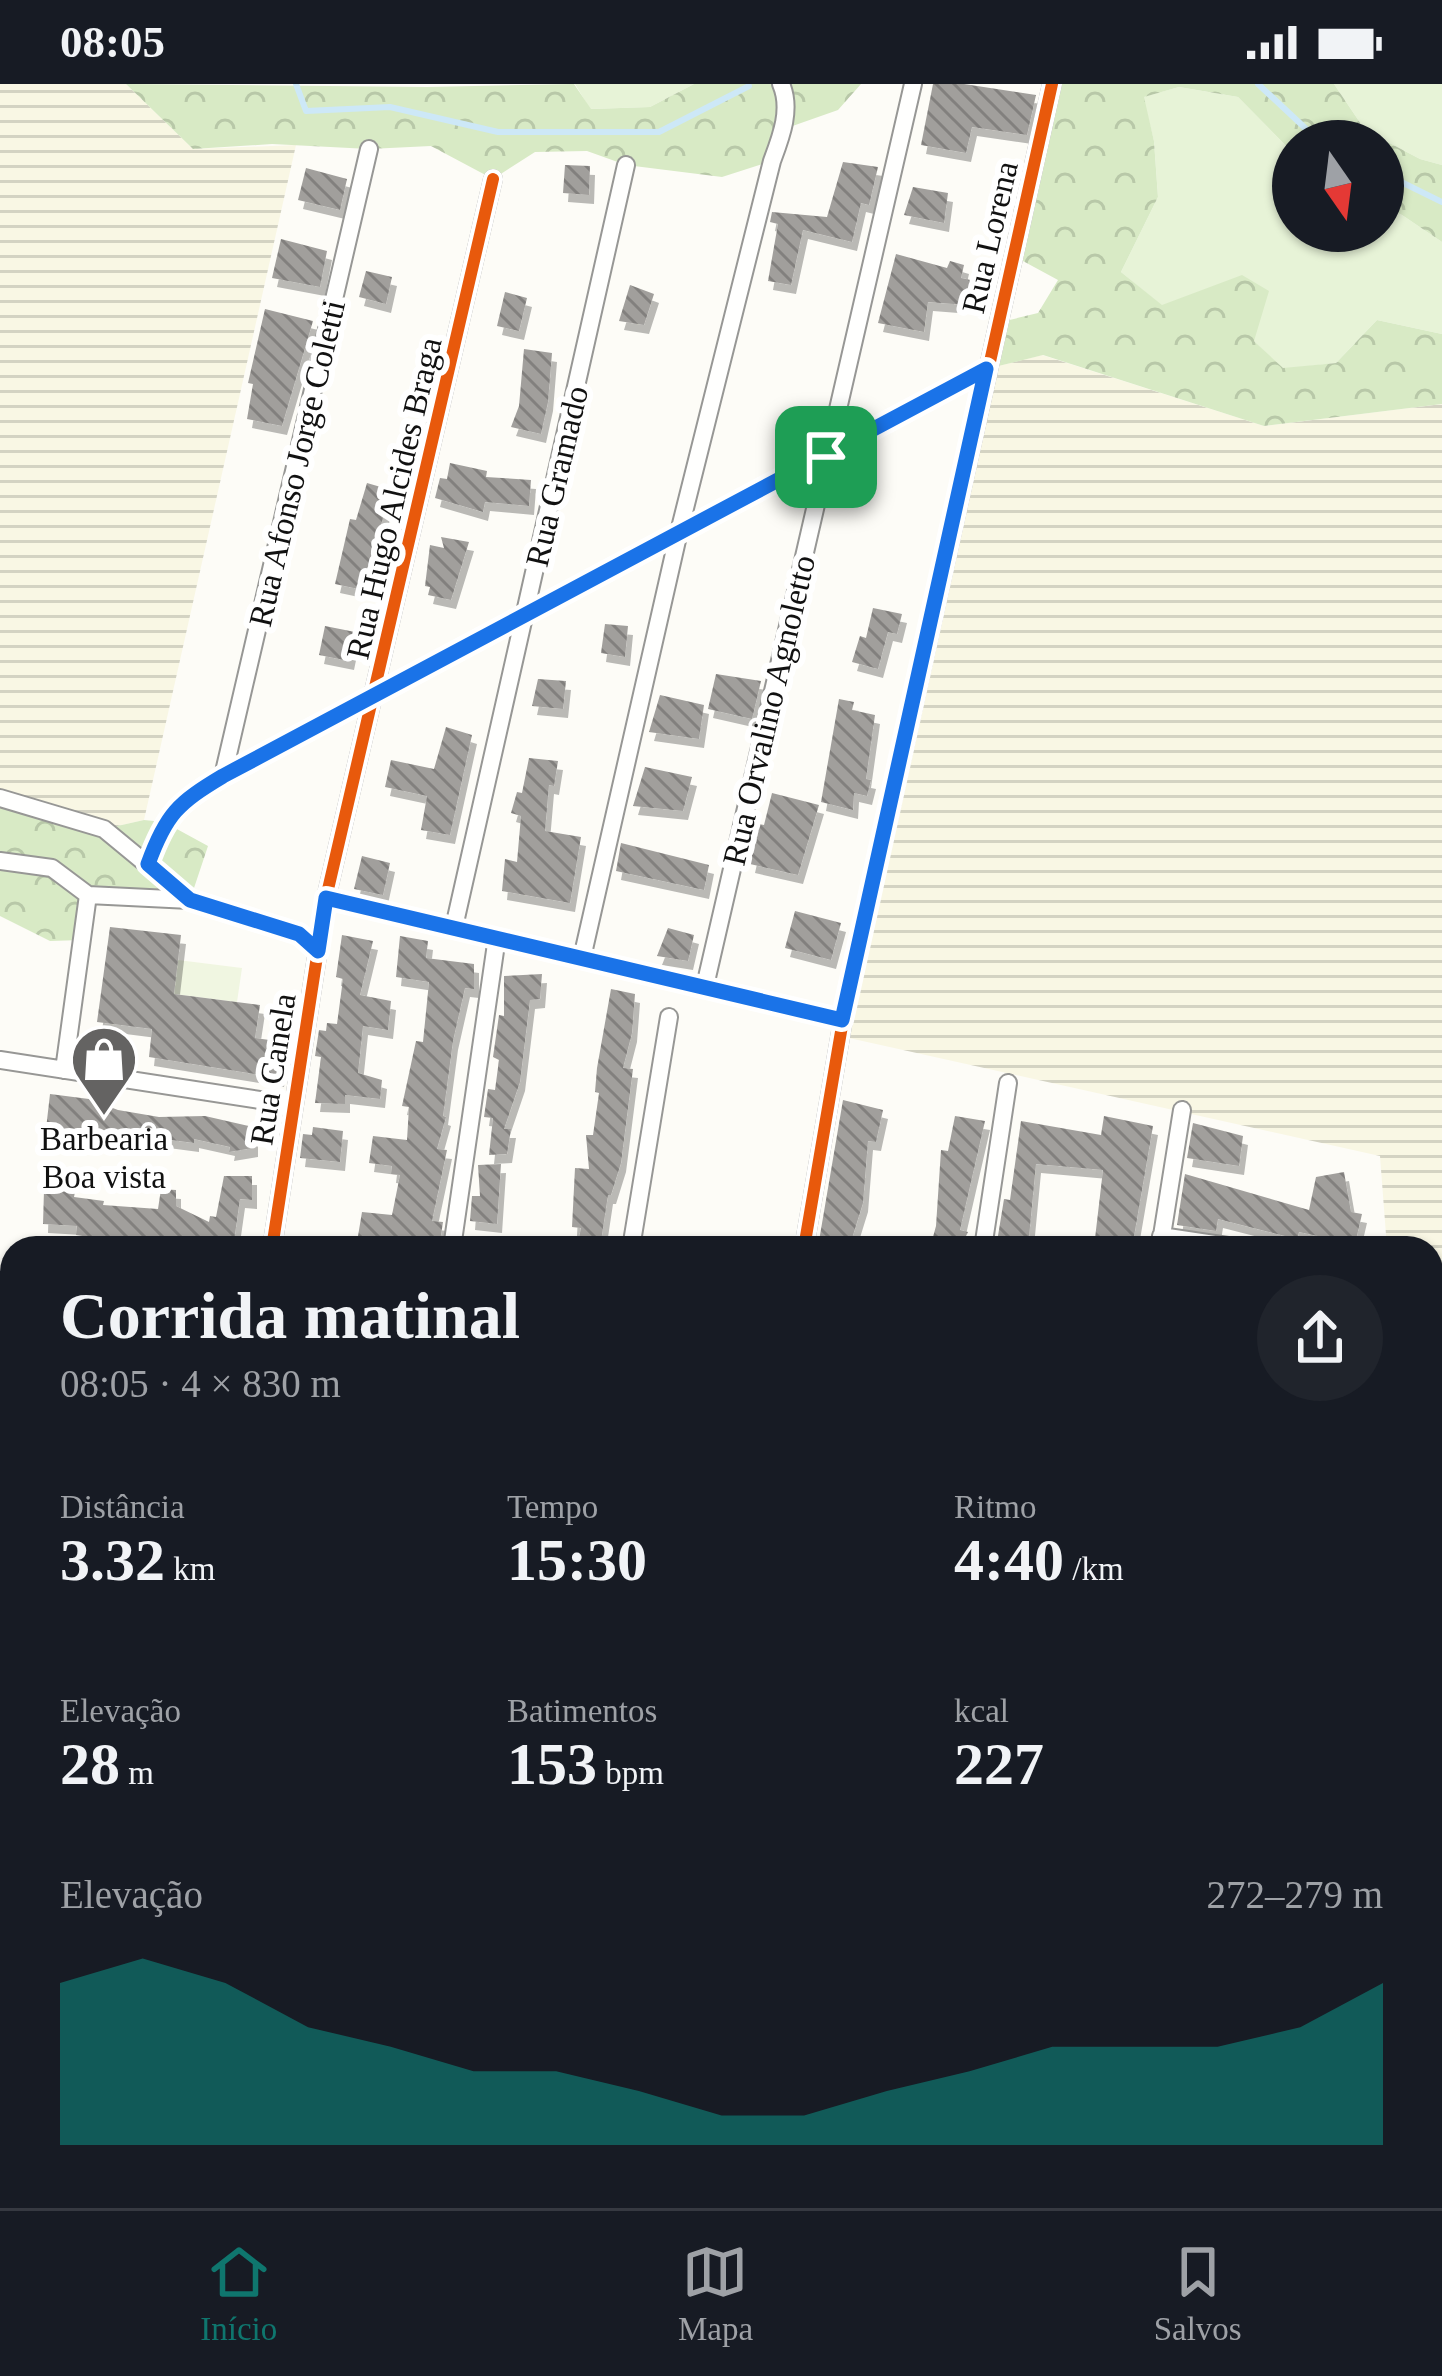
<!DOCTYPE html>
<html lang="pt">
<head>
<meta charset="utf-8">
<style>
  :root { --surface:#171b24; --page:#20242c; --text:#f1f3f6; --muted:#9ea1a6; --line:#363941; --accent:#0f766e }
  body { margin:0; font-family:Georgia,serif; background:var(--page); color:var(--text); height:100vh; display:flex; flex-direction:column; font-size:45px; white-space:nowrap }
  * { box-sizing:border-box; margin:0 }
  p { font-size:39px; color:var(--muted) }
  .icon { flex:none; width:66px; height:66px; fill:none; stroke:currentColor; stroke-width:2; stroke-linecap:round; stroke-linejoin:round }
  .map { position:relative; flex:1; overflow:hidden }
  .sheet { position:absolute; left:0px; top:1152px; width:1443px; height:972px; display:flex; flex-direction:column; background:var(--surface); border-radius:36px 36px 0 0; box-shadow:0 3px 9px #0004 }
  .sheet>* { flex:none }
  .needle { width:78px; rotate:166deg }
  .buttons { position:absolute; left:1272px; top:36px; display:grid; gap:24px }
  .buttons a { display:grid; place-items:center; width:132px; height:132px; border-radius:50%; background:var(--surface); box-shadow:0 3px 9px #0004; font-size:60px }
  .pin { position:absolute; display:grid; place-items:center; width:102px; height:102px; color:#fff; margin:-51px; border-radius:24px; box-shadow:0 6px 18px #0006 }
  .round { display:grid; place-items:center; flex:none; width:126px; height:126px; border-radius:63px; background:var(--page) }
  .overview { display:flex; align-items:center; justify-content:space-between; height:204px; padding:0 60px }
  h1 { font-size:66px; font-weight:700; line-height:90px }
  .stats { display:grid; grid-template-columns:repeat(3,1fr); gap:18px; height:204px; padding:12px 60px }
  .stats div { display:grid; align-content:center }
  .stats b { font-size:60px; font-weight:700 }
  .stats small { font-size:33px; font-weight:400 }
  .stats p { font-size:33px }
  .chart { height:336px; padding:24px 60px }
  .chart p { display:flex; justify-content:space-between }
  .chart svg { width:100%; height:216px; margin-top:12px; fill:var(--accent); opacity:.7 }
  .status { display:flex; justify-content:space-between; align-items:center; height:84px; padding:0 60px; background:var(--surface); direction:ltr }
  .status svg { height:33px; fill:currentColor }
  .tab-bar { display:flex; justify-content:space-around; align-items:center; height:168px; border-top:3px solid var(--line); background:var(--surface); font-size:33px; color:var(--muted) }
  .tab-bar a { display:grid; justify-items:center; gap:6px }
  .tab-bar .selected { color:var(--accent) }
  .map>svg:first-child { display:block }
</style>
</head>
<body>
<div class="status"><b>08:05</b><svg viewBox="0 0 49 12"><path d="M0 12V9h3v3zM5 12V6h3v6zM10 12V3h3v9zM15 12V0h3v12zM26 1h20v11H26zM47 4h2v5h-2z"/></svg></div>
<div class="map">
<svg width="1442" height="2124" viewBox="0 0 1442 2124">
  <defs>
    <pattern id="farmland-rules" width="6" height="5" patternUnits="userSpaceOnUse" patternTransform="scale(3)"><rect width="6" height="5" fill="#f9f7e4"/><path d="M0 2.5h6" fill="none" stroke="#d4d3c3"/></pattern>
    <pattern id="forest-crowns" width="20" height="18" patternUnits="userSpaceOnUse" patternTransform="scale(3)"><rect width="20" height="18" fill="#d8eac5"/><path d="M2 6a3 3 0 1 1 6 0M12 15a3 3 0 1 1 6 0" fill="none" stroke="#b8c8a8"/></pattern>
    <pattern id="building-back-hatch" width="6" height="6" patternUnits="userSpaceOnUse" patternTransform="scale(3)"><rect width="6" height="6" fill="#a19f9c"/><path d="M-1 5l2 2M0 0l6 6M5-1l2 2" fill="none" stroke="#82807e"/></pattern>
    <filter id="shadow"><feDropShadow dx="5" dy="9" stdDeviation="0" flood-color="#0004"/></filter>
  </defs>
  <rect width="100%" height="100%" fill="#fdfcf7"/>
  <path fill="url(#farmland-rules)" d="M0,0H126L193,65L296,61L144,736L104,745L0,714Z
    M1042,271L1264,342L1442,320V1539L1431,1540V1164H1387L1380,1072L840,952L986,285Z"/>
  <path fill="#e7f3d7" d="M575,0H694L650,23L590,25Z
    M1334,0H1442V81L1420,75L1365,46Z
    M1179,3L1238,13L1293,69V147H1383V123L1402,131L1442,158V250L1377,236L1336,279L1283,285L1254,257L1161,221L1121,188L1158,113L1154,57L1143,13Z
    M1442,1539V1722H1431V1540Z"/>
  <path fill="url(#forest-crowns)" d="M126,0L427,3L574,0L591,25L650,23L694,0H861L838,26L784,45L772,77L722,93L626,81L587,67L535,68L493,95L431,62L369,65L272,60L193,65Z
    M1052,0H1334L1365,46L1420,75L1442,81V158L1402,131L1383,123V57H1293V69L1238,13L1179,3L1144,13L1154,57L1158,113L1121,188L1162,221L1242,191L1269,207L1254,257L1283,284L1336,279L1377,236L1442,250V320L1264,342L1043,271L986,285L997,239L1038,229L1058,196L1012,171Z
    M0,715L104,745L144,736L164,738L208,762L190,816L88,811L82,856L50,857L0,832Z"/>
  <path fill="#f0f6e1" d="M178,876L242,884L237,918L174,910Z"/>
  <g fill="none" stroke-linecap="round" stroke-linejoin="round">
    <path stroke="#cde8f7" stroke-width="6" d="M296,0L306,27L390,23L498,48H659L749,2
      M1258,0L1319,57
      M1383,89L1442,118"/>
  </g>
  <path fill="url(#building-back-hatch)" filter="url(#shadow)" d="M933,0H964L1036,11L1027,51L972,43L966,69L921,61Z
    M843,78L878,83L869,121L861,119L852,158L803,146L791,201L768,197L778,140L770,138L772,128L827,133Z
    M565,81L590,82L589,111L563,109Z
    M306,84L347,95L340,126L298,116Z
    M913,103L948,109L944,139L904,131Z
    M281,155L327,167L320,203L272,194Z
    M896,170L947,184L950,177L964,181L961,194L985,199L979,222L928,218L924,248L878,239Z
    M366,187L392,193L386,220L359,213Z
    M630,201L654,210L644,241L619,237Z
    M505,208L527,214L519,247L497,242Z
    M265,225L313,237L282,342L247,335L253,300L248,299Z
    M524,265L552,269L548,318L541,350L511,343L519,322Z
    M450,379L487,387L486,393L531,396L529,422L485,418L483,428L435,414L440,394L447,395Z
    M367,399L391,406L381,441L385,442L379,471L372,469L363,506L335,500L350,435L356,436Z
    M441,453L469,458L451,516L428,511L430,503L425,502L430,461L444,464Z
    M873,524L902,530L897,550L888,548L878,585L852,578L860,552L866,554Z
    M605,540L628,542L625,573L601,569Z
    M325,542L355,548L349,577L319,571Z
    M716,590L761,597L752,635L708,625Z
    M538,595L566,597L563,625L532,622Z
    M660,611L704,621L699,655L649,648Z
    M839,615L854,618L852,626L875,631L866,695L871,696L867,712L854,709L853,726L821,718Z
    M446,643L472,651L450,751L421,746L427,712L385,703L391,676L434,685Z
    M529,674L558,677L554,702L549,701L545,747L581,753L570,819L502,807L505,775L517,778L521,732L511,729L517,708L522,709Z
    M645,683L692,693L683,727L633,722Z
    M772,709L819,721L798,791L750,780L759,740L764,741Z
    M621,759L709,781L704,806L616,787Z
    M362,772L390,779L383,811L354,805Z
    M795,827L841,839L831,876L785,864Z
    M110,843L181,851L174,910L260,921L255,954L284,958L279,994L149,973L152,945L97,938Z
    M668,844L694,851L688,877L657,872Z
    M342,851L373,857L360,911L391,917L388,946L363,942L358,989L382,996L380,1015L345,1011V1020L315,1019L321,973L315,972L319,946L326,947L327,939L337,940L343,895L336,893Z
    M400,852L428,857L426,874L474,880V905L465,904L453,957L443,1032L446,1033L437,1065L447,1066L432,1137L443,1138L439,1164H356L362,1128L392,1131L400,1091L391,1090L392,1082L369,1079L373,1052L407,1056L409,1023L402,1022L416,957L423,958L429,898L396,893Z
    M542,890L540,915L530,916L520,998L504,1045H511L507,1070L489,1071L493,1034L484,1033L488,1005L495,1006L499,976L493,973L499,931L504,932V892Z
    M611,905L635,910L632,949L623,984L633,985L621,1079L611,1111H608L600,1164H577L581,1144L572,1143L575,1084L589,1085L586,1051H593L599,1009L595,1008L597,984Z
    M50,1010L89,1015L118,1026L159,1033L205,1032L253,1043V1064L229,1068L230,1063L194,1055V1059L156,1054L155,1059H137L138,1053L84,1043L83,1047L46,1045Z
    M843,1016L883,1026L876,1058L868,1057L863,1119L849,1164H823L825,1157H819Z
    M955,1032L985,1037L960,1146L968,1148L960,1164H930L936,1142L941,1066L948,1067Z
    M1104,1032L1153,1042L1132,1164L1094,1163L1103,1086L1036,1080L1029,1153L1041,1155L1040,1164H996L1004,1115L1010,1116L1021,1037L1101,1051Z
    M1193,1039L1243,1052L1239,1082L1187,1074Z
    M313,1043L343,1047L340,1078L300,1074L303,1050L312,1051Z
    M501,1080L497,1140L470,1137L472,1112H480L478,1081Z
    M1344,1088L1351,1128L1362,1130L1355,1160L1299,1148L1297,1155L1218,1135L1216,1147L1177,1141L1185,1090L1309,1126L1316,1093Z
    M224,1092H252V1116L240,1115L233,1164L115,1157L76,1151L77,1142L43,1140L44,1106L75,1108L74,1113L104,1117L103,1121L158,1125L161,1105L176,1106V1122L209,1138L210,1132L216,1133Z"/>
  <g fill="none" stroke-linecap="round" stroke-linejoin="round">
    <defs>
      <path id="street" d="M223,692L369,65
        M0,714L104,745L190,816
        M0,777L52,784L88,811L190,816L299,850L318,867
        M147,780C166,730 178,719 223,692L986,285
        M326,814L843,936
        M454,843L626,81
        M582,874L678,452L772,77C781,53 792,25 781,0
        M705,902L913,0
        M0,976L292,1021
        M64,986L88,811
        M1161,1152L1241,1164
        M272,1164L326,814L493,95
        M452,1164L497,853
        M631,1164L669,933
        M804,1164L843,936L1052,0
        M983,1164L1008,999
        M1160,1164L1182,1026
        M0,1518L12,1520
        M0,1699L12,1698
        M1431,1722H1442
        M0,1872L12,1874
        M1422,2112L1424,2124
        M5,2124L72,2112
        M904,2124L905,2112"/>
    </defs>
    <use href="#street" stroke="#979795" stroke-width="20"/>
    <use href="#street" stroke="#fffffe" stroke-width="16"/>
    <defs>
      <path id="cycleway" d="M272,1164L326,814L493,95
        M804,1164L843,936L1052,0"/>
    </defs>
    <use href="#cycleway" stroke="#fff" stroke-width="20"/>
    <use href="#cycleway" stroke="#e8590c" stroke-width="12"/>
  </g>
  <g fill="none" stroke-linecap="round" stroke-linejoin="round">
    <defs>
      <path id="route" d="M986,285L842,936L326,814L318,867L299,850L190,816L148,780C166,730 178,719 223,692Z"/>
    </defs>
    <use href="#route" stroke="#fff" stroke-width="24"/>
    <use href="#route" stroke="#1a73e8" stroke-width="15"/>
  </g>
  <defs>
    <symbol id="shop-pin" viewBox="-11 -11 22 30"><path d="M0 17L-7.5 6A9.5 9.5 0 1 1 7.5 6Z" fill="#646362" stroke="#fff"/><path d="M-5-2.5h2.3a2.7 3.5 0 0 1 5.4 0H5L5.5 6h-11ZM-1.5-2.5h3a1.5 2.3 0 0 0-3 0Z" fill="#fff"/></symbol>
  </defs>
  <g fill-rule="evenodd">
    <use href="#shop-pin" x="66" y="937" width="76" height="104"/>
  </g>
  <g text-anchor="middle" stroke-width="12" stroke-linejoin="round" paint-order="stroke">
    <g font-size="33" fill="#111" stroke="#fff">
      <text transform="translate(989 153) rotate(-77)" y="12">Rua Lorena</text>
      <text transform="translate(296 379) rotate(-77)" y="12">Rua Afonso Jorge Coletti</text>
      <text transform="translate(556 392) rotate(-77)" y="12">Rua Gramado</text>
      <text transform="translate(393 414) rotate(-77)" y="12">Rua Hugo Alcides Braga</text>
      <text transform="translate(768 626) rotate(-77)" y="12">Rua Orvalino Agnoletto</text>
      <text transform="translate(272 985) rotate(-81)" y="12">Rua Canela</text>
    </g>
    <g font-size="33" fill="#111" stroke="#fff">
      <text x="104" y="1066">Barbearia<tspan x="104" dy="38">Boa vista</tspan></text>
    </g>
  </g>
</svg>
<div class="buttons">
<a><svg class="needle" viewBox="-14 -14 28 28"><path d="M0-13l5 13h-10z" fill="#e53935"/><path d="M0 13l5-13h-10z" fill="#9ea1a6"/></svg></a>
</div>
<div class="pin" style="left:826px;top:373px;background:#1e9e55"><svg class="icon" aria-label="arrive" viewBox="0 0 24 24"><path d="M6 21V4h12l-3 4 3 4H6"/></svg></div>
<section class="sheet">
<div class="overview"><div><h1>Corrida matinal</h1><p>08:05 · 4 × 830 m</p></div><a class="round"><svg class="icon" aria-label="share" viewBox="0 0 24 24"><path d="M12 15V3M7 8l5-5 5 5M5 13v7h14v-7"/></svg></a></div>
<div class="stats">
<div><p>Distância</p><b>3.32<small> km</small></b></div>
<div><p>Tempo</p><b>15:30</b></div>
<div><p>Ritmo</p><b>4:40<small> /km</small></b></div>
</div>
<div class="stats">
<div><p>Elevação</p><b>28<small> m</small></b></div>
<div><p>Batimentos</p><b>153<small> bpm</small></b></div>
<div><p>kcal</p><b>227</b></div>
</div>
<div class="chart"><p><span>Elevação</span>272–279 m</p>
<svg viewBox="0 0 160 44" preserveAspectRatio="none"><path d="M0 44V11L10 6L20 11L30 20L40 24L50 29L60 29L70 33L80 38L90 38L100 33L110 29L120 24L130 24L140 24L150 20L160 11V44z"/></svg>
</div>
</section>
</div>
<nav class="tab-bar">
<a class="selected"><svg class="icon" aria-label="home" viewBox="0 0 24 24"><path d="M3 11l9-7 9 7M6 9v11h12V9"/></svg>Início</a>
<a><svg class="icon" aria-label="map" viewBox="0 0 24 24"><path d="M3 6l6-2 6 2 6-2v14l-6 2-6-2-6 2zM9 4v14M15 6v14"/></svg>Mapa</a>
<a><svg class="icon" aria-label="saved" viewBox="0 0 24 24"><path d="M7 4h10v16l-5-4-5 4z"/></svg>Salvos</a>
</nav>
</body>
</html>
